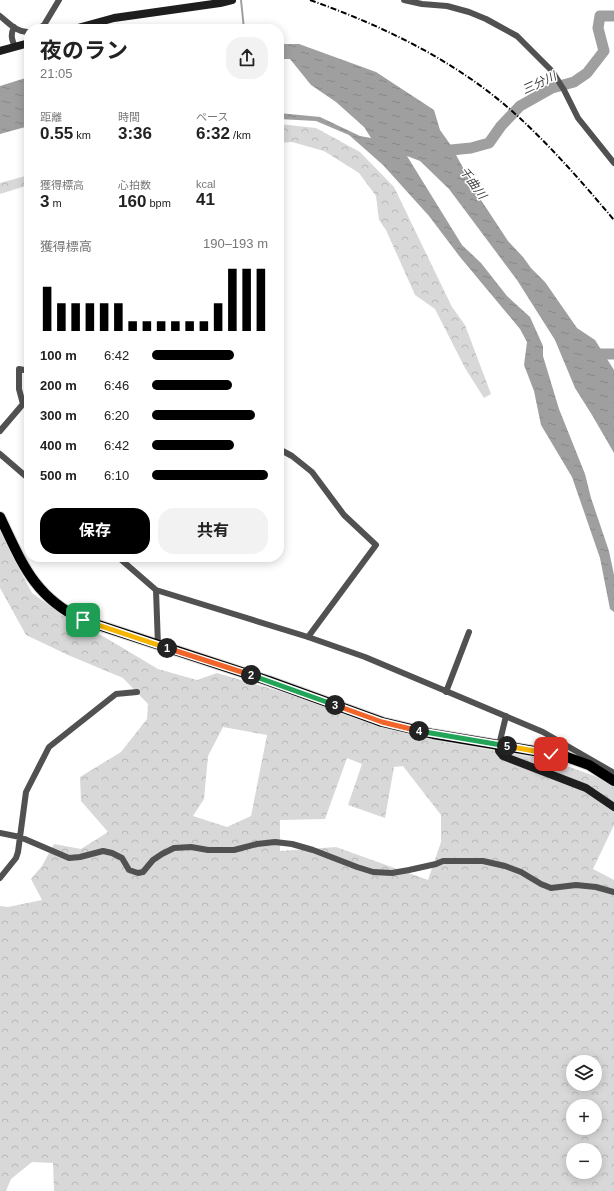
<!DOCTYPE html>
<html lang="ja">
<head>
<meta charset="utf-8">
<style>
  :root { --surface:#fff; --page:#f2f2f2; --text:#222; --muted:#767676; --accent:#000 }
  body { margin:0; font-family:Arial,"Noto Sans JP",sans-serif; background:var(--page); color:var(--text); height:100vh; display:flex; flex-direction:column; font-size:15px; white-space:nowrap }
  * { box-sizing:border-box; margin:0 }
  p { font-size:13px; color:var(--muted) }
  .icon { flex:none; width:22px; height:22px; fill:none; stroke:currentColor; stroke-width:2; stroke-linecap:round; stroke-linejoin:round }
  .map { position:relative; flex:1; overflow:hidden }
  .drawer { position:absolute; left:24px; top:24px; width:260px; height:538px; display:flex; flex-direction:column; background:var(--surface); border-radius:16px; box-shadow:0 2px 10px #0003 }
  .drawer>* { flex:none }
  .buttons { position:absolute; left:566px; top:1055px; display:grid; gap:8px }
  .buttons a { display:grid; place-items:center; width:36px; height:36px; border-radius:50%; background:var(--surface); box-shadow:0 2px 10px #0003; font-size:20px }
  .pin { position:absolute; display:grid; place-items:center; width:34px; height:34px; color:#fff; margin:-17px; border-radius:8px; box-shadow:0 2px 6px #0006 }
  .km { position:absolute; width:20px; height:20px; margin:-10px; border-radius:50%; background:#222; color:#fff; font-size:11px; line-height:20px; text-align:center }
  .round { display:grid; place-items:center; flex:none; width:42px; height:42px; border-radius:16px; background:var(--page) }
  .head { display:flex; align-items:center; justify-content:space-between; height:68px; padding:0 16px }
  h1 { font-size:22px; font-weight:700; line-height:30px }
  .metrics { display:grid; grid-template-columns:repeat(3,1fr); gap:6px; height:68px; padding:4px 16px }
  .metrics div { display:grid; align-content:center }
  .metrics b { font-size:17px; font-weight:700 }
  .metrics small { font-size:11px; font-weight:400 }
  .metrics p { font-size:11px }
  .chart { height:112px; padding:8px 16px }
  .chart p { display:flex; justify-content:space-between }
  .chart svg { width:100%; height:72px; margin-top:4px; stroke:var(--accent); stroke-width:6 }
  .cta { display:flex; gap:8px; margin-top:auto; padding:8px 16px }
  .cta a { flex:1; height:46px; border-radius:16px; background:var(--accent); color:#fff; font-size:16px; font-weight:700; line-height:46px; text-align:center }
  .cta a+a { background:var(--page); color:var(--text) }
  ul { padding:0 16px; list-style:none; font-size:13px }
  li { display:grid; grid-template-columns:64px 48px 1fr; align-items:center; height:30px }
  li i { height:10px; border-radius:5px; background:var(--accent) }
  .map>svg:first-child { display:block }
</style>
</head>
<body>
<div class="map">
<svg width="614" height="1191" viewBox="0 0 614 1191">
  <defs>
    <pattern id="forest-crowns" width="20" height="18" patternUnits="userSpaceOnUse"><rect width="20" height="18" fill="#d8d8d8"/><path d="M2 6a3 3 0 1 1 6 0M12 15a3 3 0 1 1 6 0" fill="none" stroke="#b8b8b8"/></pattern>
    <pattern id="water-ripples" width="26" height="14" patternUnits="userSpaceOnUse"><rect width="26" height="14" fill="#9f9f9f"/><path d="M2 4q2-2 4 0t4 0M15 11q2-2 4 0t4 0" fill="none" stroke="#878787"/></pattern>
  </defs>
  <rect width="100%" height="100%" fill="#fff"/>
  <path fill="url(#forest-crowns)" fill-rule="evenodd" d="M279,124L316,128L360,152L394,187L452,307L465,325L491,394L484,398L465,368L435,309L415,295L386,230L379,220L376,196L359,173L324,151L292,142L279,143Z
    M29,175V185L0,194V183Z
    M0,531L32,593L67,618L106,638L158,669L197,680L217,673L309,700L362,720L444,742L550,760L614,783V825L593,869L614,880V1191H54L53,1163L32,1162L11,1179L6,1191H0V906L8,907L42,900L31,879L42,866L54,844L81,849L108,832L81,801L80,777L121,752L147,719L148,704L123,678L68,655L26,635L0,588ZM223,727L267,735L251,816L227,827L193,816L204,799L208,756ZM347,758L362,764L348,805L385,818L394,767L403,766L441,815V842L428,880L336,847L280,851V820L325,819ZM573,1062H595V1084H573ZM573,1106H595V1128H573ZM573,1150H595V1172H573Z"/>
  <path fill="url(#water-ripples)" d="M279,44H299L376,72L434,110L440,130L450,144L479,197L508,241L523,257L531,268L545,282L577,328L595,340L614,370V453L592,415L575,388L555,340L517,280L449,189L420,161L407,156L462,245L481,263L507,296L530,317L543,346V356L559,409L585,474L591,498L609,551L614,575V612L610,609L600,558L572,477L541,425L534,391L524,365L527,342L520,329L460,257L429,216L383,165L349,135L316,121L279,119V113L320,117L360,136L371,138L364,127L336,102L311,85L290,59H279Z
    M29,77V126L0,134V86Z"/>
  <g fill="none" stroke-linecap="round" stroke-linejoin="round">
    <path stroke="#9f9f9f" stroke-width="2" d="M241,0L244,29"/>
    <path stroke="#9f9f9f" stroke-width="11" d="M441,151L471,148L489,143L501,126L520,106L552,88L574,82L587,73L604,51L598,28L600,16H614
      M590,354H614"/>
    <defs>
      <path id="primary" d="M0,517C22,563 34,597 83,620L269,681L382,722L433,734L564,756L589,765L614,781"/>
    </defs>
    <use href="#primary" stroke="#dbdbdb" stroke-width="12"/>
    <path stroke="#515151" stroke-width="6" d="M404,0L422,4L447,6L469,12L486,19L517,36L552,71L564,90L578,118L614,163
      M0,16C9,23 17,33 29,32
      M14,27C10,35 12,40 15,47
      M38,29L44,25L59,0
      M0,431L23,404L19,389V369L29,371
      M279,449L292,456L312,472L344,515L376,545L308,637
      M0,454L29,479
      M118,557L156,590L308,637L365,657L543,732L614,773
      M156,590L158,646
      M446,692L469,632
      M499,745L506,716
      M0,833L20,837L69,858L80,857L103,851L112,853L122,858L129,870L138,873L143,872L153,860L162,854L174,848L191,847L208,850H234L257,844L275,842L292,844L313,850L357,867L373,872L392,873L409,870L436,864L443,861H483L505,866L521,872L541,884L551,888L576,885L596,887L614,892
      M0,878L16,858L18,852L26,792L49,747L116,694L137,692"/>
    <path stroke="#1e1e1e" stroke-width="8" d="M74,29L114,18L220,3L232,0
      M0,51L29,43
      M499,745V751L503,756L586,788L614,807"/>
    <use href="#primary" stroke="#000" stroke-width="10"/>
    <path stroke="#000" stroke-width="2" stroke-dasharray="6 2 1 2" stroke-linecap="butt" d="M310,0C383,26 454,60 512,111C549,144 582,182 614,220"/>
  </g>
  <g fill="none" stroke-linecap="round" stroke-linejoin="round">
    <defs>
      <path id="split-1" d="M83,620L167,648"/>
      <path id="split-2" d="M167,648L251,675"/>
      <path id="split-3" d="M251,675L335,705"/>
      <path id="split-4" d="M335,705L382,722L419,731"/>
      <path id="split-5" d="M419,731L507,746"/>
      <path id="split-6" d="M507,746L551,754"/>
    </defs>
    <use href="#split-1" stroke="#fff" stroke-width="8"/>
    <use href="#split-2" stroke="#fff" stroke-width="8"/>
    <use href="#split-3" stroke="#fff" stroke-width="8"/>
    <use href="#split-4" stroke="#fff" stroke-width="8"/>
    <use href="#split-5" stroke="#fff" stroke-width="8"/>
    <use href="#split-6" stroke="#fff" stroke-width="8"/>
    <use href="#split-1" stroke="#f5b400" stroke-width="5"/>
    <use href="#split-2" stroke="#f0652b" stroke-width="5"/>
    <use href="#split-3" stroke="#22a559" stroke-width="5"/>
    <use href="#split-4" stroke="#f0652b" stroke-width="5"/>
    <use href="#split-5" stroke="#22a559" stroke-width="5"/>
    <use href="#split-6" stroke="#f5b400" stroke-width="5"/>
  </g>
  <g text-anchor="middle" stroke-width="3" stroke-linejoin="round" paint-order="stroke">
    <g font-size="12" font-style="italic" fill="#404040" stroke="#fff">
      <text transform="translate(539 83) rotate(-25)" y="4">三分川</text>
      <text transform="translate(473 183) rotate(54)" y="4">千曲川</text>
    </g>
  </g>
</svg>
<div class="buttons">
<a><svg class="icon" aria-label="layers" viewBox="0 0 24 24"><path d="M12 4l9 5-9 5-9-5zM3 14l9 5 9-5"/></svg></a>
<a>+</a>
<a>−</a>
</div>
<div class="pin" style="left:83px;top:620px;background:#1e9e55"><svg class="icon" aria-label="arrive" viewBox="0 0 24 24"><path d="M6 21V4h12l-3 4 3 4H6"/></svg></div>
<div class="pin" style="left:551px;top:754px;background:#d93025"><svg class="icon" aria-label="check" viewBox="0 0 24 24"><path d="M5 12l5 5 9-10"/></svg></div>
<b class="km" style="left:167px;top:648px">1</b>
<b class="km" style="left:251px;top:675px">2</b>
<b class="km" style="left:335px;top:705px">3</b>
<b class="km" style="left:419px;top:731px">4</b>
<b class="km" style="left:507px;top:746px">5</b>
<section class="drawer">
<div class="head"><div><h1>夜のラン</h1><p>21:05</p></div><a class="round"><svg class="icon" aria-label="share" viewBox="0 0 24 24"><path d="M12 15V3M7 8l5-5 5 5M5 13v7h14v-7"/></svg></a></div>
<div class="metrics">
<div><p>距離</p><b>0.55<small> km</small></b></div>
<div><p>時間</p><b>3:36</b></div>
<div><p>ペース</p><b>6:32<small> /km</small></b></div>
</div>
<div class="metrics">
<div><p>獲得標高</p><b>3<small> m</small></b></div>
<div><p>心拍数</p><b>160<small> bpm</small></b></div>
<div><p>kcal</p><b>41</b></div>
</div>
<div class="chart"><p><span>獲得標高</span>190–193 m</p>
<svg viewBox="0 0 160 44" preserveAspectRatio="none"><path d="M5 44V17M15 44V27M25 44V27M35 44V27M45 44V27M55 44V27M65 44V38M75 44V38M85 44V38M95 44V38M105 44V38M115 44V38M125 44V27M135 44V6M145 44V6M155 44V6"/></svg>
</div>
<ul>
<li><b>100 m</b>6:42<i style="width:71%"></i></li>
<li><b>200 m</b>6:46<i style="width:69%"></i></li>
<li><b>300 m</b>6:20<i style="width:89%"></i></li>
<li><b>400 m</b>6:42<i style="width:71%"></i></li>
<li><b>500 m</b>6:10<i style="width:100%"></i></li>
</ul>
<div class="cta"><a>保存</a><a>共有</a></div>
</section>
</div>
</body>
</html>
